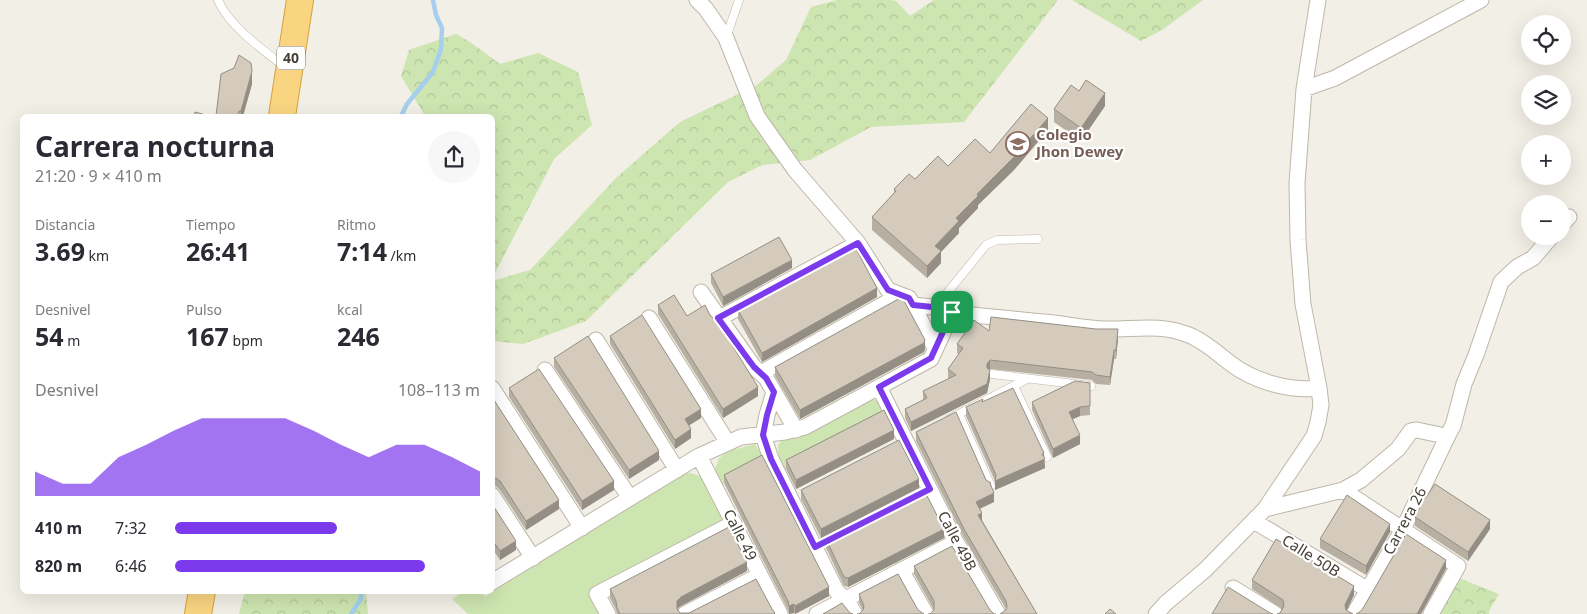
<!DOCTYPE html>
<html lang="es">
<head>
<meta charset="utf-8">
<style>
  :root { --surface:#fff; --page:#f7f7f7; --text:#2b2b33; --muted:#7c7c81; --accent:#7c3aed }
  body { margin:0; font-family:"Noto Sans",sans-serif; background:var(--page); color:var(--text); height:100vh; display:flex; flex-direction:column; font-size:19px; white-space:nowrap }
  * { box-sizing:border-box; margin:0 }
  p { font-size:16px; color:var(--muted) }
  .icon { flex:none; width:28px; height:28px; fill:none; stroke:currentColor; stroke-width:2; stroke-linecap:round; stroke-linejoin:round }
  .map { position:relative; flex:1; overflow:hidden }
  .sheet { position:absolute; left:20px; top:114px; width:475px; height:480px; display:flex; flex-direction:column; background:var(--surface); border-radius:8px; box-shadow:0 5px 20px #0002 }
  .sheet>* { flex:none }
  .fabs { position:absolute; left:1521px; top:15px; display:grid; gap:10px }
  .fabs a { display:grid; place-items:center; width:50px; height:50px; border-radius:50%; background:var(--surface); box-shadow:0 5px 20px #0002; font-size:25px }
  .pin { position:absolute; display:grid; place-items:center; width:42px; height:42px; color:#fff; margin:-21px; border-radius:10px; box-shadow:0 2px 8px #0006 }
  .round { display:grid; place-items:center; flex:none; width:52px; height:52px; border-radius:26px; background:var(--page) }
  .headline { display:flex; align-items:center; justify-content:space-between; height:85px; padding:0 15px }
  h1 { font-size:28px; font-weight:700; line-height:38px }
  .stats { display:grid; grid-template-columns:repeat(3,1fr); gap:8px; height:85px; padding:5px 15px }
  .stats div { display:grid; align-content:center }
  .stats b { font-size:25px; font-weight:700 }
  .stats small { font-size:14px; font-weight:400 }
  .stats p { font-size:14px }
  .chart { height:140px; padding:10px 15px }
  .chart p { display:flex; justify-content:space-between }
  .chart svg { width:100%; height:90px; margin-top:5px; fill:var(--accent); opacity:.7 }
  ul { padding:0 15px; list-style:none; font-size:16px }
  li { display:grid; grid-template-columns:80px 60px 1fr; align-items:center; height:38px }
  li i { height:12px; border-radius:6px; background:var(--accent) }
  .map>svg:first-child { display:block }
</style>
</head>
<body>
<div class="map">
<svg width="1587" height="614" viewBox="0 0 1587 614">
  <defs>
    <pattern id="forest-crowns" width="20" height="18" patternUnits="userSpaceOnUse" patternTransform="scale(1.25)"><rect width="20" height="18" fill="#cde5b0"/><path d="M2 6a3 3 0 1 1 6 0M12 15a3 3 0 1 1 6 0" fill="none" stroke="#b1c698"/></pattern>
  </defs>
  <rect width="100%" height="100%" fill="#f2efe6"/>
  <path fill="#cde5b0" d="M871,399L878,401L887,415L884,419L785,469H782L779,462L778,445L784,438L806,435Z
    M755,444L763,457L762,464L723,484L718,481L714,472L719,458L729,451Z
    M687,472L704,477L725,522L590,591L602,614H468L452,599L464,591H480L485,596Z"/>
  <path fill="url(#forest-crowns)" d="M837,0H891L896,1L910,16L934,0H1058L964,122L871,127L810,160L762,165L728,182L586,321L523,344L493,341L492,281L530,270L617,177L680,122L757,85L786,60L811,7Z
    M1072,0H1203L1162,30L1141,41Z
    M456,34L470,42L500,64L538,53L578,72L592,125L554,159L493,277L492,116H425L401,76L409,50Z
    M1459,578L1499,594L1489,611V614H1440Z
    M245,591H366L368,614H239Z"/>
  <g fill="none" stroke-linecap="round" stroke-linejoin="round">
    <path stroke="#a5cfed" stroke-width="4.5" d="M401,116L407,104L433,72L441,49L442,28L436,15L433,0
      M351,614L361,599V591"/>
    <defs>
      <path id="service" d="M218,0C228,25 264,51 285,67
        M726,38L739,0
        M935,308L986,245L997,240L1038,239
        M992,374L1091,386
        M1014,386L1047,457
        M959,414L991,486
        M949,419L1027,379"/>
      <path id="minor" d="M697,0L706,9L726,38L757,116L795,170L858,243L888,290L909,298L935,348
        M1304,89L1335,78L1481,0
        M1562,224L1569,217
        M701,292L754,367L766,378L796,430
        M913,305L942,308L952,313C986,316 1020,320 1054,323C1070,325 1086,328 1103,329C1133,330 1159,323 1189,335C1204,341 1217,353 1230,363C1253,381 1290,392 1319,388
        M649,318L728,443
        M718,319L858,243
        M596,340L677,470
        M545,370L630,498
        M761,373L900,295
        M879,387L956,542L998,614
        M492,388L582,528
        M774,392L767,415L763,435L771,459L837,592L846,599L855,614
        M699,456L780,614
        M1343,490L1458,566L1431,614
        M492,495L533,558
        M1265,509L1343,490L1361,480L1398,449L1411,431L1417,430L1445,436L1449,433L1453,426L1464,384L1476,355L1501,282L1517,267L1533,258L1552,236
        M1254,521L1368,590
        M901,570L926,614
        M492,582L699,456L741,437L785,432L805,427L931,359L952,313
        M1233,588L1275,614
        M608,614L597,594L734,523
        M685,614L760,575
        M817,614L956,542
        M1156,614L1166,603L1205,570L1265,509L1314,436L1318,422L1321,405L1319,388L1303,304L1298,240L1297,183L1304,89L1318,0
        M1354,614L1403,529L1452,427"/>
      <path id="trunk" d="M282,116L300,0
        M198,614L202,591"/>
    </defs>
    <use href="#service" stroke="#beb7a9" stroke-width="9"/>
    <use href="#minor" stroke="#beb7a9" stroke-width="17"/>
    <use href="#trunk" stroke="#d7a03c" stroke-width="28"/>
    <use href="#service" stroke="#fff" stroke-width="8"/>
    <use href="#minor" stroke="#fff" stroke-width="15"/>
    <use href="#trunk" stroke="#f9d582" stroke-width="26"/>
  </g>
  <path fill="#b6afa2" d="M252,84L243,116H216Z
    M1079,91L1105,106L1081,141L1054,122V109Z
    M1048,130L1014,170L978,205V208L959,228V233L941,252V263L927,278L872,230V217L894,193V189L948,166L990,153Z
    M792,268L723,306L711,283V274Z
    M877,297L762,362L738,319V310Z
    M658,305L687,316L710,315L758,396L723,418L658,314Z
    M989,331L1118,338L1116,359H1114L1110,385L1096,384L1092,380L990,369L989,370L990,379L987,393L911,431L905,418V409L923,400V391L949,379L948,378V369L959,354L957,353V344Z
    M610,336L701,418L689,425L691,438L675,449L610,344Z
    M925,349L924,352L800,419L775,376V367Z
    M554,358L659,460L629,479L554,367Z
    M1090,383V415L1080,416L1072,419L1080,444L1053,458L1032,410V402Z
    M509,388L614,490L582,510L509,397Z
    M492,397L559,509L526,530L500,490L496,486L492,487Z
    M983,401L1044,458L1045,468L995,490V481L966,416V407Z
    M916,432L986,480L991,486L994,502L980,509L982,520L1037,614L1006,610V609L964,538L916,441Z
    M894,439L796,489L786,469V460Z
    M724,475L829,596L795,614L794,613L789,614L788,610L724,483Z
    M919,488L821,538L801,499V490Z
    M492,504L516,550L500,560L493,550Z
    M1415,517L1490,529L1468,561L1415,526Z
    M1390,532L1366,575L1320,548V539Z
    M944,538L848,587L844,586L826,548V539Z
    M914,566L990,610L994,614H930L934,610L914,574Z
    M747,571L681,606L677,609L680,613H689L772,609L775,614H617L616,610L610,598V589Z
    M1252,580L1354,595L1346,610L1280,613L1282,609L1252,589Z
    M859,594L918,610L859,614L863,610L859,603Z"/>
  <path fill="#948e84" d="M252,71V84L243,116H241V111Z
    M1105,93V106L1081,141V128Z
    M1048,118V130L1014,170L978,205V208L959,228V233L941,252V263L927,278V266L935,246L956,218Z
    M792,260V268L723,306V297Z
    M877,288V297L762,362V353Z
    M1118,329V338L1116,359V350Z
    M925,340V349L924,352L800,419V410Z
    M1114,350V359L1110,385V377Z
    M990,360V369L987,373V364Z
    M990,370V379L987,393L911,431V422Z
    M758,387V396L723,418V409Z
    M1080,407V416L1069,421V412Z
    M701,409V418L685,428V419Z
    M691,429V438L675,449V440Z
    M894,430V439L796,489V480Z
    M1080,435V444L1053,458V449Z
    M659,451V460L629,479V470Z
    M1044,453L1045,468L995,490V481Z
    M919,479V488L821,538V529Z
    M614,481V490L582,510V501Z
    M994,493V502L976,510V502Z
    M559,500V509L526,530V521Z
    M982,513V522L978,515Z
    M1490,520V529L1468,561V552Z
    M1390,524V532L1366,575V566Z
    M944,529V538L848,587V578Z
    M516,541V550L500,560V551Z
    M1446,560V569L1421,614H1417Z
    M747,562V571L681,606L677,609V601L681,597Z
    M1354,586V595L1345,614V605Z
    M829,587V596L795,614V606Z
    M794,604V613L789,614V606Z"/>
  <path fill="#d4cbbc" stroke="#948e84" d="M239,55L251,63L252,71L241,111H239L238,116H216L221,74L234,68Z
    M1086,80L1105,93L1081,128L1054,109L1071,85L1079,91Z
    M1031,104L1048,118L1014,157L977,194L978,196L956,218L959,221L935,246L941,251L927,266L872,217L896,191L894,189L909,174L915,179L938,156L948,166L975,139L990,153Z
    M195,112L209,116H194Z
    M779,237L792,260L723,297L711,274Z
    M855,247L877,288L762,353L738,310Z
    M674,295L687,316L705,305L710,315L721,327L758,387L723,409L658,305Z
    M902,297L925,340L924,343L800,410L775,367Z
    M642,315L701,409L685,419L691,429L675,440L610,336Z
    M991,317L1096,329H1118L1116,350H1114L1110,377L1096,375L1092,372L990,360L987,364V368L990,370L987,384L911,422L905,409L927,398L923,391L956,375L948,369L963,348L957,344L974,320L989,331Z
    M588,336L659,451L629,470L554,358Z
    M539,369L614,481L582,501L509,388Z
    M1075,381L1090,383V406L1080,407L1069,412L1080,435L1053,449L1032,402Z
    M1013,388L1044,453L1042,454L1045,459L995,481L996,475L966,407L983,399L982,402Z
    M492,397L559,500L526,521L500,481L496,478H492Z
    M884,410L894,430L796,480L786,460Z
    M956,412L986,480L991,483H990L994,493L976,502L982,513L978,515L1037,614H1000L1006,610L1007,606L1006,601L964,529L916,432Z
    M899,440L919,479L821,529L801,490Z
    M762,455L829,587L795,606L794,604L789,606L788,601L724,475Z
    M1435,484L1490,520L1468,552L1415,517L1422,503Z
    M924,490L944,529L848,578L844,577L826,539Z
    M1347,495L1390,524L1366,566L1320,539Z
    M492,504L516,541L500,551L493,541L492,542Z
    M729,527L747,562L681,597L677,601V609L680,613H689L756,579L772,609L775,613L774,614H620L617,608L616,601L610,589Z
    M1406,534L1446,560L1417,614H1356L1358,613L1362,610Z
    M1276,539L1354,586L1345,605L1346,610L1353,614H1277L1280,613L1284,606L1283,600L1252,580Z
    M952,546L990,610L994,614H996H928H930L934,610V601L914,566Z
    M898,574L918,610L924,614H857H859L863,610L864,606L859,594Z
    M1228,587L1270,613L1273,614H1212Z
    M842,603L850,613L853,614H823Z
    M1110,609L1116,614H1105Z"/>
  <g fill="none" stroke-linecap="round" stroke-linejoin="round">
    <defs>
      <path id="route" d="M858,243L888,290L909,298L913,305L942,308L952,312L931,358L879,387L930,489L815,547L771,459L763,435L767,415L774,392L766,378L754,367L718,318Z"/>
    </defs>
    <use href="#route" stroke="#fff" stroke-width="10"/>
    <use href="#route" stroke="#7c3aed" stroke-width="6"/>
  </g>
  <defs>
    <symbol id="school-ring" viewBox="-11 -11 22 22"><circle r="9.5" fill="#fff" stroke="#8d6e63" stroke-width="1.5"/><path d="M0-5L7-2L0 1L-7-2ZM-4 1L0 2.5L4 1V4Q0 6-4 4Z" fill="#8d6e63"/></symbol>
  </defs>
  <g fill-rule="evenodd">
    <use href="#school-ring" x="1004" y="130" width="28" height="28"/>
  </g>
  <g text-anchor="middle" stroke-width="4.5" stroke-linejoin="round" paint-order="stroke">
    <rect fill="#fff" stroke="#7d7972" stroke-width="1" x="277" y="46.5" width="28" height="23" rx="4"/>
    <g font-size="14" font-weight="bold" fill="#453f36">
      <text x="291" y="63">40</text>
    </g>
    <g font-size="15" font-weight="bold" fill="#785e54" stroke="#fff" text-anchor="start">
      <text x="1036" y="140">Colegio<tspan x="1036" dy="17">Jhon Dewey</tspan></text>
    </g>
    <g font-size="15" fill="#453f36" stroke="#fff">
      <text transform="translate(1405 521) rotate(-62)" y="5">Carrera 26</text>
      <text transform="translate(740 535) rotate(63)" y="5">Calle 49</text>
      <text transform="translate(957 541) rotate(62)" y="5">Calle 49B</text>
      <text transform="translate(1311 556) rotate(32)" y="5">Calle 50B</text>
    </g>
  </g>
</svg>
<div class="fabs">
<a><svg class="icon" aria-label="locate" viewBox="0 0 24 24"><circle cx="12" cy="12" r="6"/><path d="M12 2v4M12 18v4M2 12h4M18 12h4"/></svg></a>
<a><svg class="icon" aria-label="layers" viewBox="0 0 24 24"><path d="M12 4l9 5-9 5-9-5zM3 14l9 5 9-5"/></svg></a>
<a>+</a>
<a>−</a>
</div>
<div class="pin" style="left:952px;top:312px;background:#1e9e55"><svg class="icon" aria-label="arrive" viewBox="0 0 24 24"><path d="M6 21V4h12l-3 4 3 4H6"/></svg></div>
<section class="sheet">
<div class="headline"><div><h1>Carrera nocturna</h1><p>21:20 · 9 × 410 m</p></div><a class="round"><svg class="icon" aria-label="share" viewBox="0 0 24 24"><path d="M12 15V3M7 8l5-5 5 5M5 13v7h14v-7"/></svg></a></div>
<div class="stats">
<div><p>Distancia</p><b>3.69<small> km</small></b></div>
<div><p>Tiempo</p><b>26:41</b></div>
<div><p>Ritmo</p><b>7:14<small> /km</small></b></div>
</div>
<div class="stats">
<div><p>Desnivel</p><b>54<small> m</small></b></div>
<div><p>Pulso</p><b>167<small> bpm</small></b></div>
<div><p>kcal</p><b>246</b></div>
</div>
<div class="chart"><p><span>Desnivel</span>108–113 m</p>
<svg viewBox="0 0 160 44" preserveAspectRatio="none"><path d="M0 44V32L10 38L20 38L30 25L40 19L50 12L60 6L70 6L80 6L90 6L100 12L110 19L120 25L130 19L140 19L150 25L160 32V44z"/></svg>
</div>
<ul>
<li><b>410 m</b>7:32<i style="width:53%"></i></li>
<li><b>820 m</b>6:46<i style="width:82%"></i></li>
</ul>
</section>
</div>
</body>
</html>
